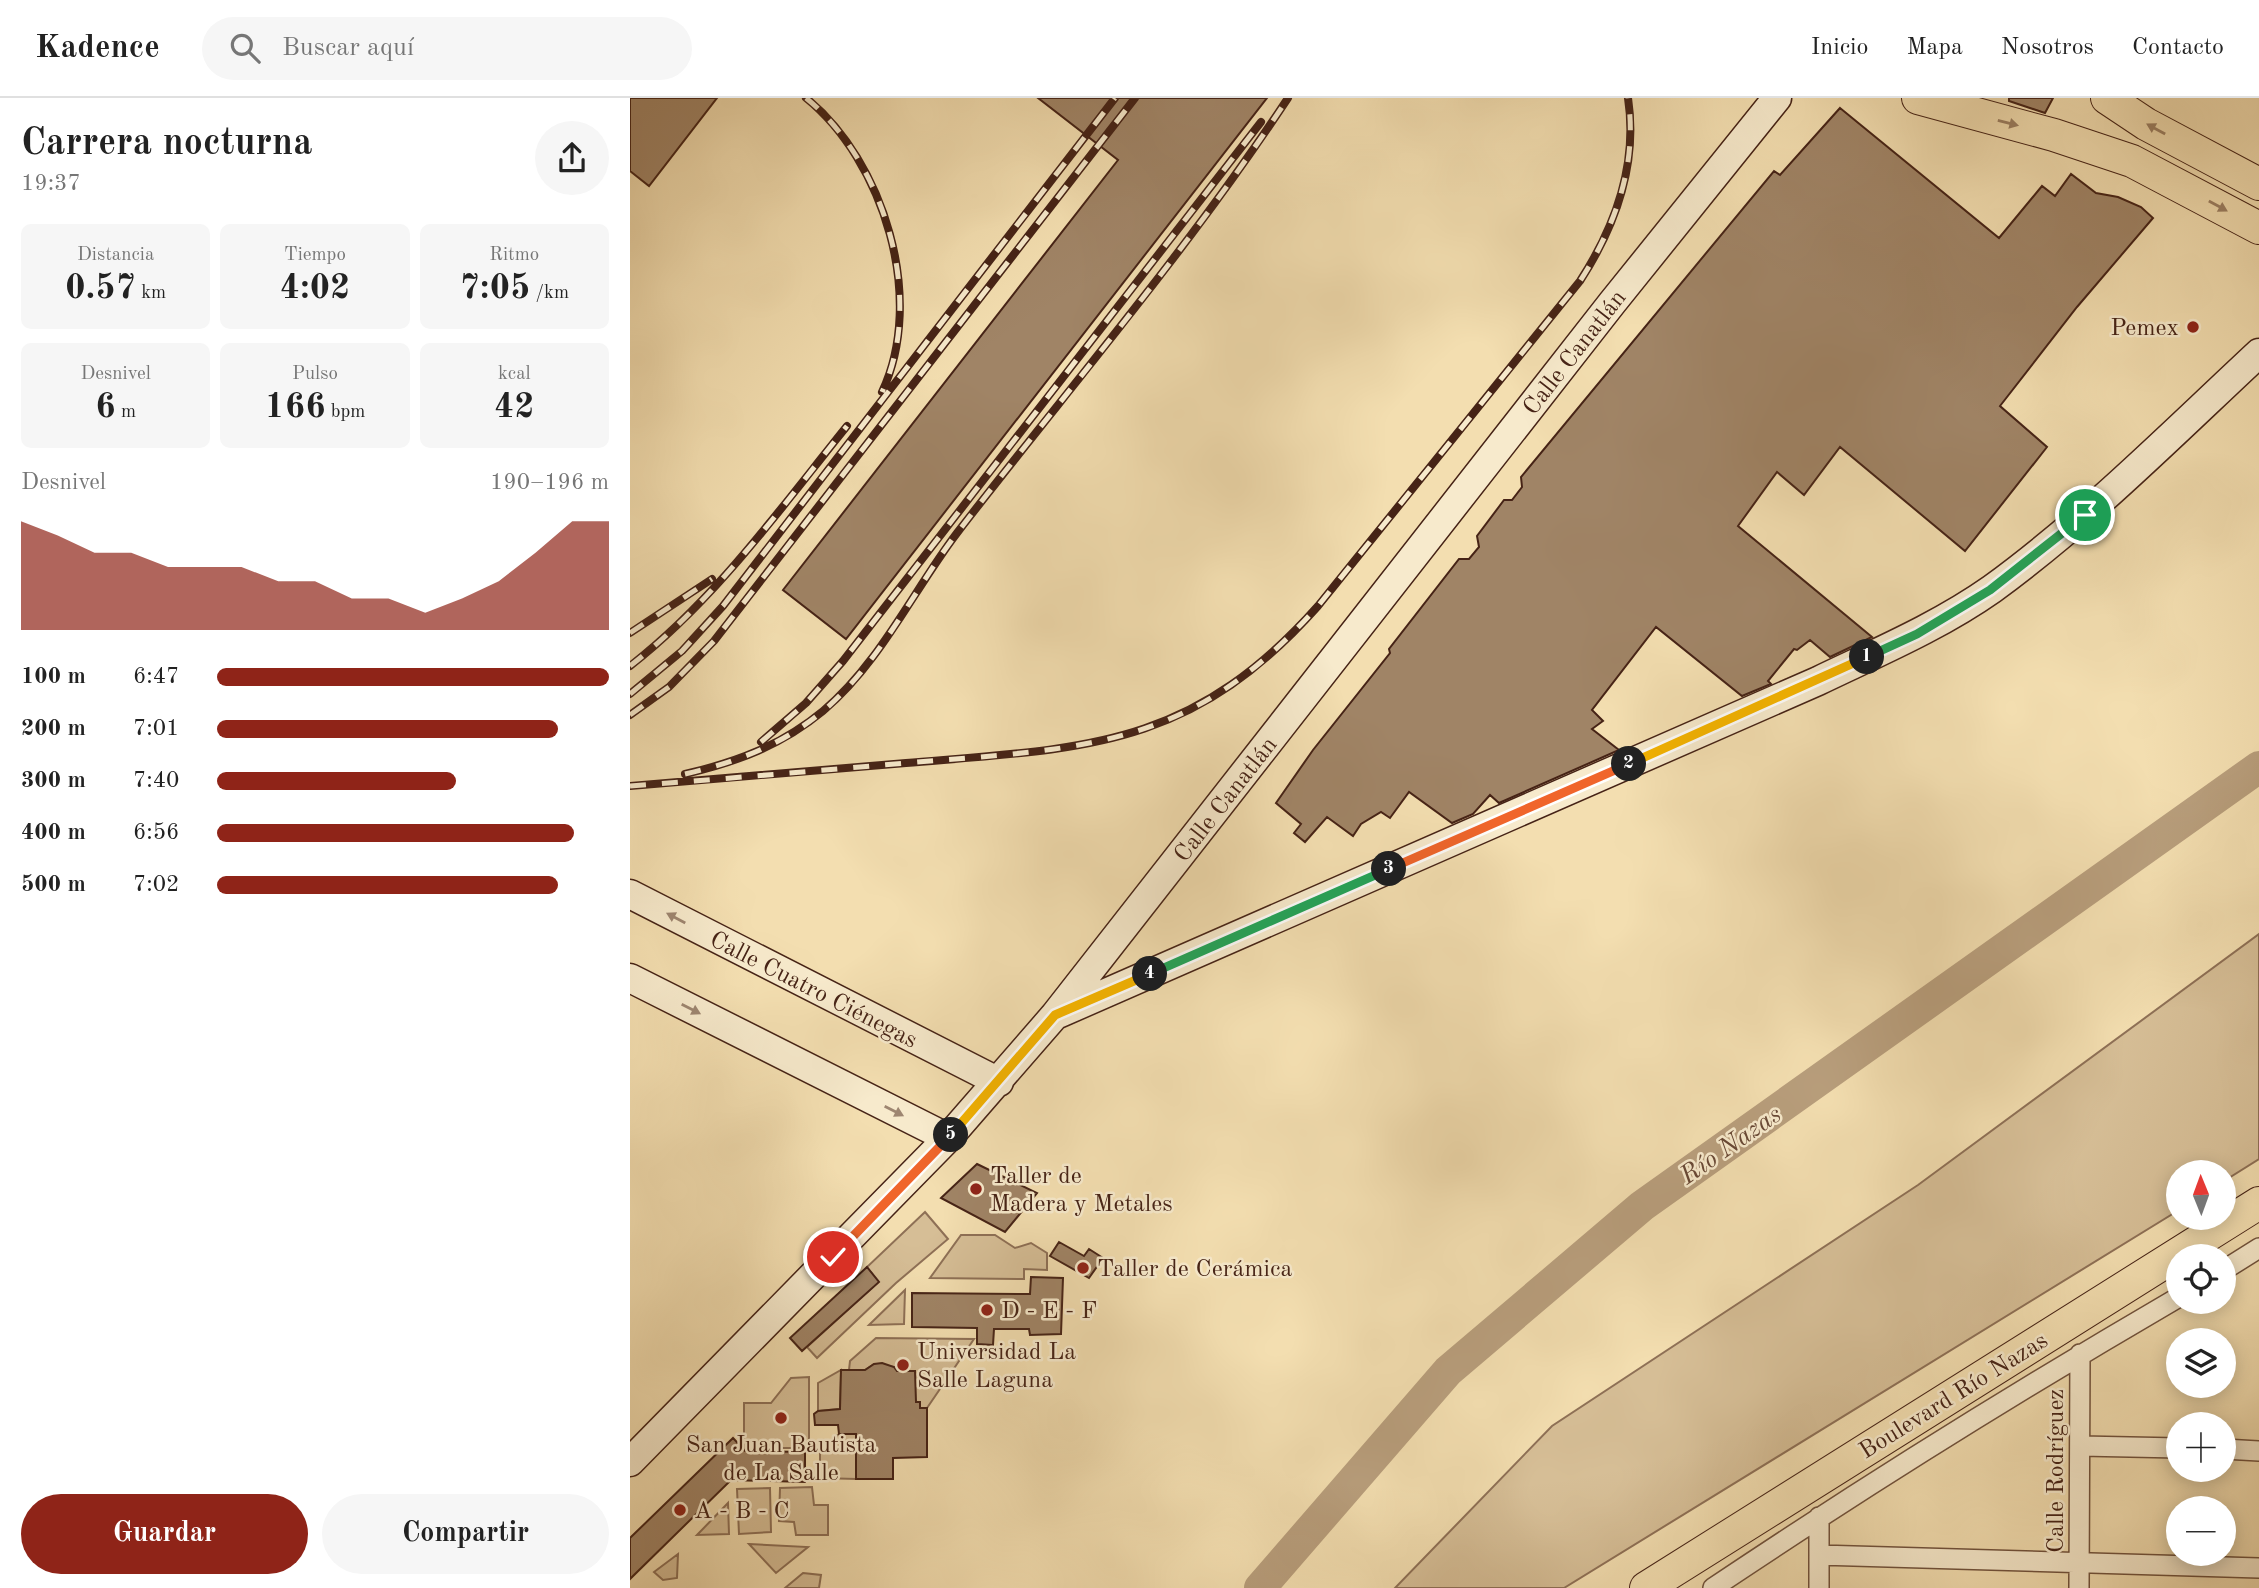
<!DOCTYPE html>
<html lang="es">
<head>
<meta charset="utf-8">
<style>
  :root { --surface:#fff; --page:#f6f6f6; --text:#222; --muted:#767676; --line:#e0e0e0; --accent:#8f2418 }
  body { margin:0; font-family:"Old Standard TT",serif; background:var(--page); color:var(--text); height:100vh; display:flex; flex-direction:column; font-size:26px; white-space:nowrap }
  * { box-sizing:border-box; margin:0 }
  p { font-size:23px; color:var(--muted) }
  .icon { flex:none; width:38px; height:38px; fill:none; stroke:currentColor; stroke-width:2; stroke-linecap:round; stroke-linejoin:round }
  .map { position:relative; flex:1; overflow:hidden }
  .details { display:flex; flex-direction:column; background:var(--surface); width:630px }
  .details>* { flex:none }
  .needle { width:46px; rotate:359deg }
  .tools { position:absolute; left:1536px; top:1062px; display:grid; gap:14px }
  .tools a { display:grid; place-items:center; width:70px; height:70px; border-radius:50%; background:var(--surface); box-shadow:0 4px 18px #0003; font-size:35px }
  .pin { position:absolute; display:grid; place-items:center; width:60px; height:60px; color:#fff; margin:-30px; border:4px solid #fff; border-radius:50%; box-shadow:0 2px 7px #0007 }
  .km { position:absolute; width:35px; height:35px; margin:-18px; border-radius:50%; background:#222; color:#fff; font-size:19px; line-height:35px; text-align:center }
  .round { display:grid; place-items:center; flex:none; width:74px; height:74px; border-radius:37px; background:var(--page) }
  .overview { display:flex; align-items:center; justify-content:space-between; height:119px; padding:0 21px }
  h1 { font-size:38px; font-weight:700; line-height:52px }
  .stats { display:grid; grid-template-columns:repeat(3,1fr); gap:10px; height:119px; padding:7px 21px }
  .stats div { display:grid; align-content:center; border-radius:10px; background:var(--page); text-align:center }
  .stats b { font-size:35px; font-weight:700 }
  .stats small { font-size:19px; font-weight:400 }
  .stats p { font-size:19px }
  .chart { height:196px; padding:14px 21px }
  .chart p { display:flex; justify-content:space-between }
  .chart svg { width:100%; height:126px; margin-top:7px; fill:var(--accent); opacity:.7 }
  .action { display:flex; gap:14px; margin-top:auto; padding:14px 21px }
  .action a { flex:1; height:80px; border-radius:42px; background:var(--accent); color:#fff; font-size:28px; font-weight:700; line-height:80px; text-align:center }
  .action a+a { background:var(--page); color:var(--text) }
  ul { padding:0 21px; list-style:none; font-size:23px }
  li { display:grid; grid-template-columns:112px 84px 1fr; align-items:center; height:52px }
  li i { height:18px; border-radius:9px; background:var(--accent) }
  header { display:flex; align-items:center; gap:42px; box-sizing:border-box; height:98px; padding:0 35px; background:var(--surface); border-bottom:2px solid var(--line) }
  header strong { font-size:33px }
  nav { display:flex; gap:38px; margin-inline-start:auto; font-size:24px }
  .search { width:490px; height:63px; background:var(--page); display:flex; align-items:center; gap:18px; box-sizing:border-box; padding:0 24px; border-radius:38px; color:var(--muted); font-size:26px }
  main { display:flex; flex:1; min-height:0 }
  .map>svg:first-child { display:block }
</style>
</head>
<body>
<header>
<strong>Kadence</strong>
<div class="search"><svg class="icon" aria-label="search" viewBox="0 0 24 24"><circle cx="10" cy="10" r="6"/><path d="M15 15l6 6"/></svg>Buscar aquí</div>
<nav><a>Inicio</a><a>Mapa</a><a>Nosotros</a><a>Contacto</a></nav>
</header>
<main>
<section class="details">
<div class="overview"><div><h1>Carrera nocturna</h1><p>19:37</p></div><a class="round"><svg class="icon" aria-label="share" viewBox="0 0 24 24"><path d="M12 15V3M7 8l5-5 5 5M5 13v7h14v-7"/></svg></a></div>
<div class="stats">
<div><p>Distancia</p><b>0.57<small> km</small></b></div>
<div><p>Tiempo</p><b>4:02</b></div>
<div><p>Ritmo</p><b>7:05<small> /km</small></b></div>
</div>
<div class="stats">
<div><p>Desnivel</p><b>6<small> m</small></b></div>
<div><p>Pulso</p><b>166<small> bpm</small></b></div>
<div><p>kcal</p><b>42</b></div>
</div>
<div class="chart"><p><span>Desnivel</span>190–196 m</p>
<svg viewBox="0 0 160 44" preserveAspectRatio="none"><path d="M0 44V6L10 11L20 17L30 17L40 22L50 22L60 22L70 27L80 27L90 33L100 33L110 38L120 33L130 27L140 17L150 6L160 6V44z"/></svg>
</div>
<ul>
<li><b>100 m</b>6:47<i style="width:100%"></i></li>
<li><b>200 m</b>7:01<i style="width:87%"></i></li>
<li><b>300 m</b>7:40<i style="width:61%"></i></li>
<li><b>400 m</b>6:56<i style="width:91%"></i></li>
<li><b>500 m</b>7:02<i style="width:87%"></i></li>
</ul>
<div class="action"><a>Guardar</a><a>Compartir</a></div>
</section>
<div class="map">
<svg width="1629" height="1490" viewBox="0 0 1629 1490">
  <rect width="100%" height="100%" fill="#f3deb0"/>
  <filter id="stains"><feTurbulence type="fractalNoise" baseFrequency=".00286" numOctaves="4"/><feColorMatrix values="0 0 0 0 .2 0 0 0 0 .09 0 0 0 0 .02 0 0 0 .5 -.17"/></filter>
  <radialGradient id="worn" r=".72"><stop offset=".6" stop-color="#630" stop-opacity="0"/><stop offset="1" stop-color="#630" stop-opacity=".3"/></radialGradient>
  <path fill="#d6be96" stroke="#8e7056" stroke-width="2" d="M1629,836V1061L1594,1083V1074H1549V1112L934,1490H765L922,1328L1288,1087Z
    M295,1114L318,1141L266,1185L187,1260L177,1249L248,1184L237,1169Z
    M331,1137H365L385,1150L401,1145L417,1155V1172L394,1171V1181L300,1180Z
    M275,1192L274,1226L239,1227Z
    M246,1240L344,1241L297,1310H290L289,1304H286L264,1269L244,1266L235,1272H219L220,1263Z
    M211,1272L210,1311L188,1313V1285Z
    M179,1279V1350H114V1305H141L161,1280Z
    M209,1336H226V1381L190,1380V1352Z
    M182,1389L184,1407H198V1437H166L164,1424L149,1423L150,1390Z
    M140,1390L141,1434L109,1436L107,1391Z
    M98,1405L99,1436L67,1437Z
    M119,1446L178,1449L146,1475Z
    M48,1456L47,1480L33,1482L24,1474Z
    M173,1475L191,1477L189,1490H155Z"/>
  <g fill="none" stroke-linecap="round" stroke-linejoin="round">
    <path stroke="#b89e7c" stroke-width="32" d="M630,1490L818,1273L1012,1108L1629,669"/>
  </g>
  <path fill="#a08466" stroke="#462316" stroke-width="2" d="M0,0H87L19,88L0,73Z
    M408,0H637L216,541L153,492L488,62Z
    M1379,0H1423L1415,15L1379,3Z
    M1210,10L1369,140L1412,88L1425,98L1441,76L1466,95L1488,99L1511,109L1523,120L1447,209L1370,308L1417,349L1335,453L1210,349L1174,397L1147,374L1108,428L1242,539L1200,559L1180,542L1167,552L1164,551L1138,583L1141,586L1112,598L1026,529L962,612L973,623L962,631L989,652L869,705L860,697L843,716L822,725L779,694L760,720L751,714L731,726L723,738L697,719L675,744L664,735L671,726L646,705L683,652L760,555L759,551L829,461H839L849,449L847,438L874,402H882L892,389L891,379L1144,73L1150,77Z
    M347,1066L407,1095L375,1134L311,1100Z
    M429,1144L454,1158L459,1151L473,1160L459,1180L420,1158Z
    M237,1169L249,1184L172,1253L160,1240Z
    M401,1179L433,1180L431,1236L400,1237L399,1231H364L363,1247L347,1246V1230L282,1229V1195L400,1196Z
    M252,1265L264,1269L267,1273H285L286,1304H290V1310H297V1359L263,1360V1381H226V1336H209L208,1327H185L184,1316L188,1313L210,1311L211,1272H235L244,1266Z
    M103,1340L115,1353L175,1354V1384L101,1382L0,1481V1440Z"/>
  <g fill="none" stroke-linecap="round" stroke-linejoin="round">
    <defs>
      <path id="street" d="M1594,1172L1629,1150
        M1451,1348L1549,1350
        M1594,1351L1629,1353
        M1189,1457L1629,1470
        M1083,1490C1235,1388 1391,1291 1549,1199
        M1189,1490V1419
        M1449,1490L1450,1256"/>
      <path id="secondary" d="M0,796L369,984
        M0,880L318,1040
        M428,916L1188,583C1246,555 1308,529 1362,491C1458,421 1542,336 1629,255
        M0,1364L318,1040L425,917L982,205L1147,0"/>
      <path id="primary" d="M1288,0L1424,37L1502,63L1629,130
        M1477,0L1516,26L1629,86
        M1016,1490L1629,1105"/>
    </defs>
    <use href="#street" stroke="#71523c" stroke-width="22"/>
    <use href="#secondary" stroke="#462316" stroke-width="31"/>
    <use href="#primary" stroke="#462316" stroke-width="34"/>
    <use href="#street" stroke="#f7eacc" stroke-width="19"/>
    <use href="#secondary" stroke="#f7eacc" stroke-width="28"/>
    <use href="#primary" stroke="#f3deb0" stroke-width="32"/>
    <defs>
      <path id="rail" d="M176,0C254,63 296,201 252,294
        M0,535L82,481
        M0,568C85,502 150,411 217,328
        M0,596L52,553L93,508L485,0
        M0,617L39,589L84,543L505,0
        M131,644L176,605L213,563L631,24
        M55,676C107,664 152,647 193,613C250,565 283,493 327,435C438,291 558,152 658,0
        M0,688C92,681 184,673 276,665C454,650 560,652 688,508L950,183C985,129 1008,66 998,0"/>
    </defs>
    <use href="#rail" stroke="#462316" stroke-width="8"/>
    <use href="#rail" stroke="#f7eacc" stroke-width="5" stroke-dasharray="16" stroke-linecap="butt"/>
  </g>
  <defs><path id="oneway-solid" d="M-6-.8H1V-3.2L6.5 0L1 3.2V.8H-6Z" transform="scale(1.75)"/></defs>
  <g fill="#9c8063">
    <use href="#oneway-solid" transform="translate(1378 25) rotate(14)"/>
    <use href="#oneway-solid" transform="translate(1526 31) rotate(-151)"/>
    <use href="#oneway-solid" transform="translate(1588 108) rotate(29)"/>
  </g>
  <g fill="#9e8671">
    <use href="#oneway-solid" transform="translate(46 820) rotate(-152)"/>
    <use href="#oneway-solid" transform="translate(61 911) rotate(27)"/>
    <use href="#oneway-solid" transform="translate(264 1013) rotate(27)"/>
  </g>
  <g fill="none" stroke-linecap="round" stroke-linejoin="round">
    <defs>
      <path id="split-1" d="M1237,559L1287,536L1360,492L1455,417"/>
      <path id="split-2" d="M999,666L1237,559"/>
      <path id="split-3" d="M759,771L999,666"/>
      <path id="split-4" d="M520,876L759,771"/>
      <path id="split-5" d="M321,1037L425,917L520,876"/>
      <path id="split-6" d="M203,1159L321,1037"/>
    </defs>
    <use href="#split-1" stroke="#fff" stroke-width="14"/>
    <use href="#split-2" stroke="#fff" stroke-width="14"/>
    <use href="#split-3" stroke="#fff" stroke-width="14"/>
    <use href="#split-4" stroke="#fff" stroke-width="14"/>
    <use href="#split-5" stroke="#fff" stroke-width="14"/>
    <use href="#split-6" stroke="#fff" stroke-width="14"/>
    <use href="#split-1" stroke="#22a559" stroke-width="9"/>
    <use href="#split-2" stroke="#f5b400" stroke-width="9"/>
    <use href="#split-3" stroke="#f0652b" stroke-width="9"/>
    <use href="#split-4" stroke="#22a559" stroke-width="9"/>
    <use href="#split-5" stroke="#f5b400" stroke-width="9"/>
    <use href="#split-6" stroke="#f0652b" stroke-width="9"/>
  </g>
  <g fill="#8f2418" stroke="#f7eacc" stroke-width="2.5">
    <circle cx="1563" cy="229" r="7"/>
    <circle cx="346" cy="1091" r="7"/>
    <circle cx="453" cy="1170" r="7"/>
    <circle cx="357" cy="1212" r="7"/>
    <circle cx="273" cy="1267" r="7"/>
    <circle cx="151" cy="1320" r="7"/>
    <circle cx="50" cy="1412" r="7"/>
  </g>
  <g text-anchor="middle" stroke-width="5" stroke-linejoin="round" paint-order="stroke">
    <g font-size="24" fill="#462316" stroke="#f7eacc" text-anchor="start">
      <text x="1549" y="237" text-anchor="end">Pemex</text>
      <text x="360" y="1085">Taller de<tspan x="360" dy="28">Madera y Metales</tspan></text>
      <text x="467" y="1178">Taller de Cerámica</text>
      <text x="371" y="1220">D - E - F</text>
      <text x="287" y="1261">Universidad La<tspan x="287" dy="28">Salle Laguna</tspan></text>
      <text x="151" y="1354" text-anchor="middle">San Juan Bautista<tspan x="151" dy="28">de La Salle</tspan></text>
      <text x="64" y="1420">A - B - C</text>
    </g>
    <g font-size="24" fill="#462316" stroke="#f7eacc">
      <text transform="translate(944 254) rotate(-52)" y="8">Calle Canatlán</text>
      <text transform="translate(595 701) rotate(-52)" y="8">Calle Canatlán</text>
      <text transform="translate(184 891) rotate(27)" y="8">Calle Cuatro Ciénegas</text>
      <text transform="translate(1323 1297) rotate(-32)" y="8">Boulevard Río Nazas</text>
      <text transform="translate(1425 1373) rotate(-90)" y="8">Calle Rodríguez</text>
    </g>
    <g font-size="26" font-style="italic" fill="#684835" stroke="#f7eacc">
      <text transform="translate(1100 1046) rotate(-35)" y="9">Río Nazas</text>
    </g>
  </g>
  <rect width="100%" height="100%" filter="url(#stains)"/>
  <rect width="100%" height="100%" fill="url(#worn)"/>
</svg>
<div class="tools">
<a><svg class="needle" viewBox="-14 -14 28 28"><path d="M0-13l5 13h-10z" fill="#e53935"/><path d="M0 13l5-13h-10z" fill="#767676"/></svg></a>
<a><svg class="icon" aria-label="locate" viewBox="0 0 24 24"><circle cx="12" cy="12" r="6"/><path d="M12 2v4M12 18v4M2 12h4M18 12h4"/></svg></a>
<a><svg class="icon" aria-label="layers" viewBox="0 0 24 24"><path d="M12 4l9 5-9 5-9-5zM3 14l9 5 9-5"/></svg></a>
<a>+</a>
<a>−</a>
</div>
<div class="pin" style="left:1455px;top:417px;background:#1e9e55"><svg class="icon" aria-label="arrive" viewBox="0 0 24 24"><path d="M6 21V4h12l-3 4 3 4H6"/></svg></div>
<div class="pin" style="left:203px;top:1159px;background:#d93025"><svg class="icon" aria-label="check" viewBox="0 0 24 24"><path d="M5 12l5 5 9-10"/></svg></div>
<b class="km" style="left:1237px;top:559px">1</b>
<b class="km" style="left:999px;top:666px">2</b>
<b class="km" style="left:759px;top:771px">3</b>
<b class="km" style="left:520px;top:876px">4</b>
<b class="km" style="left:321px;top:1037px">5</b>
</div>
</main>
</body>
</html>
